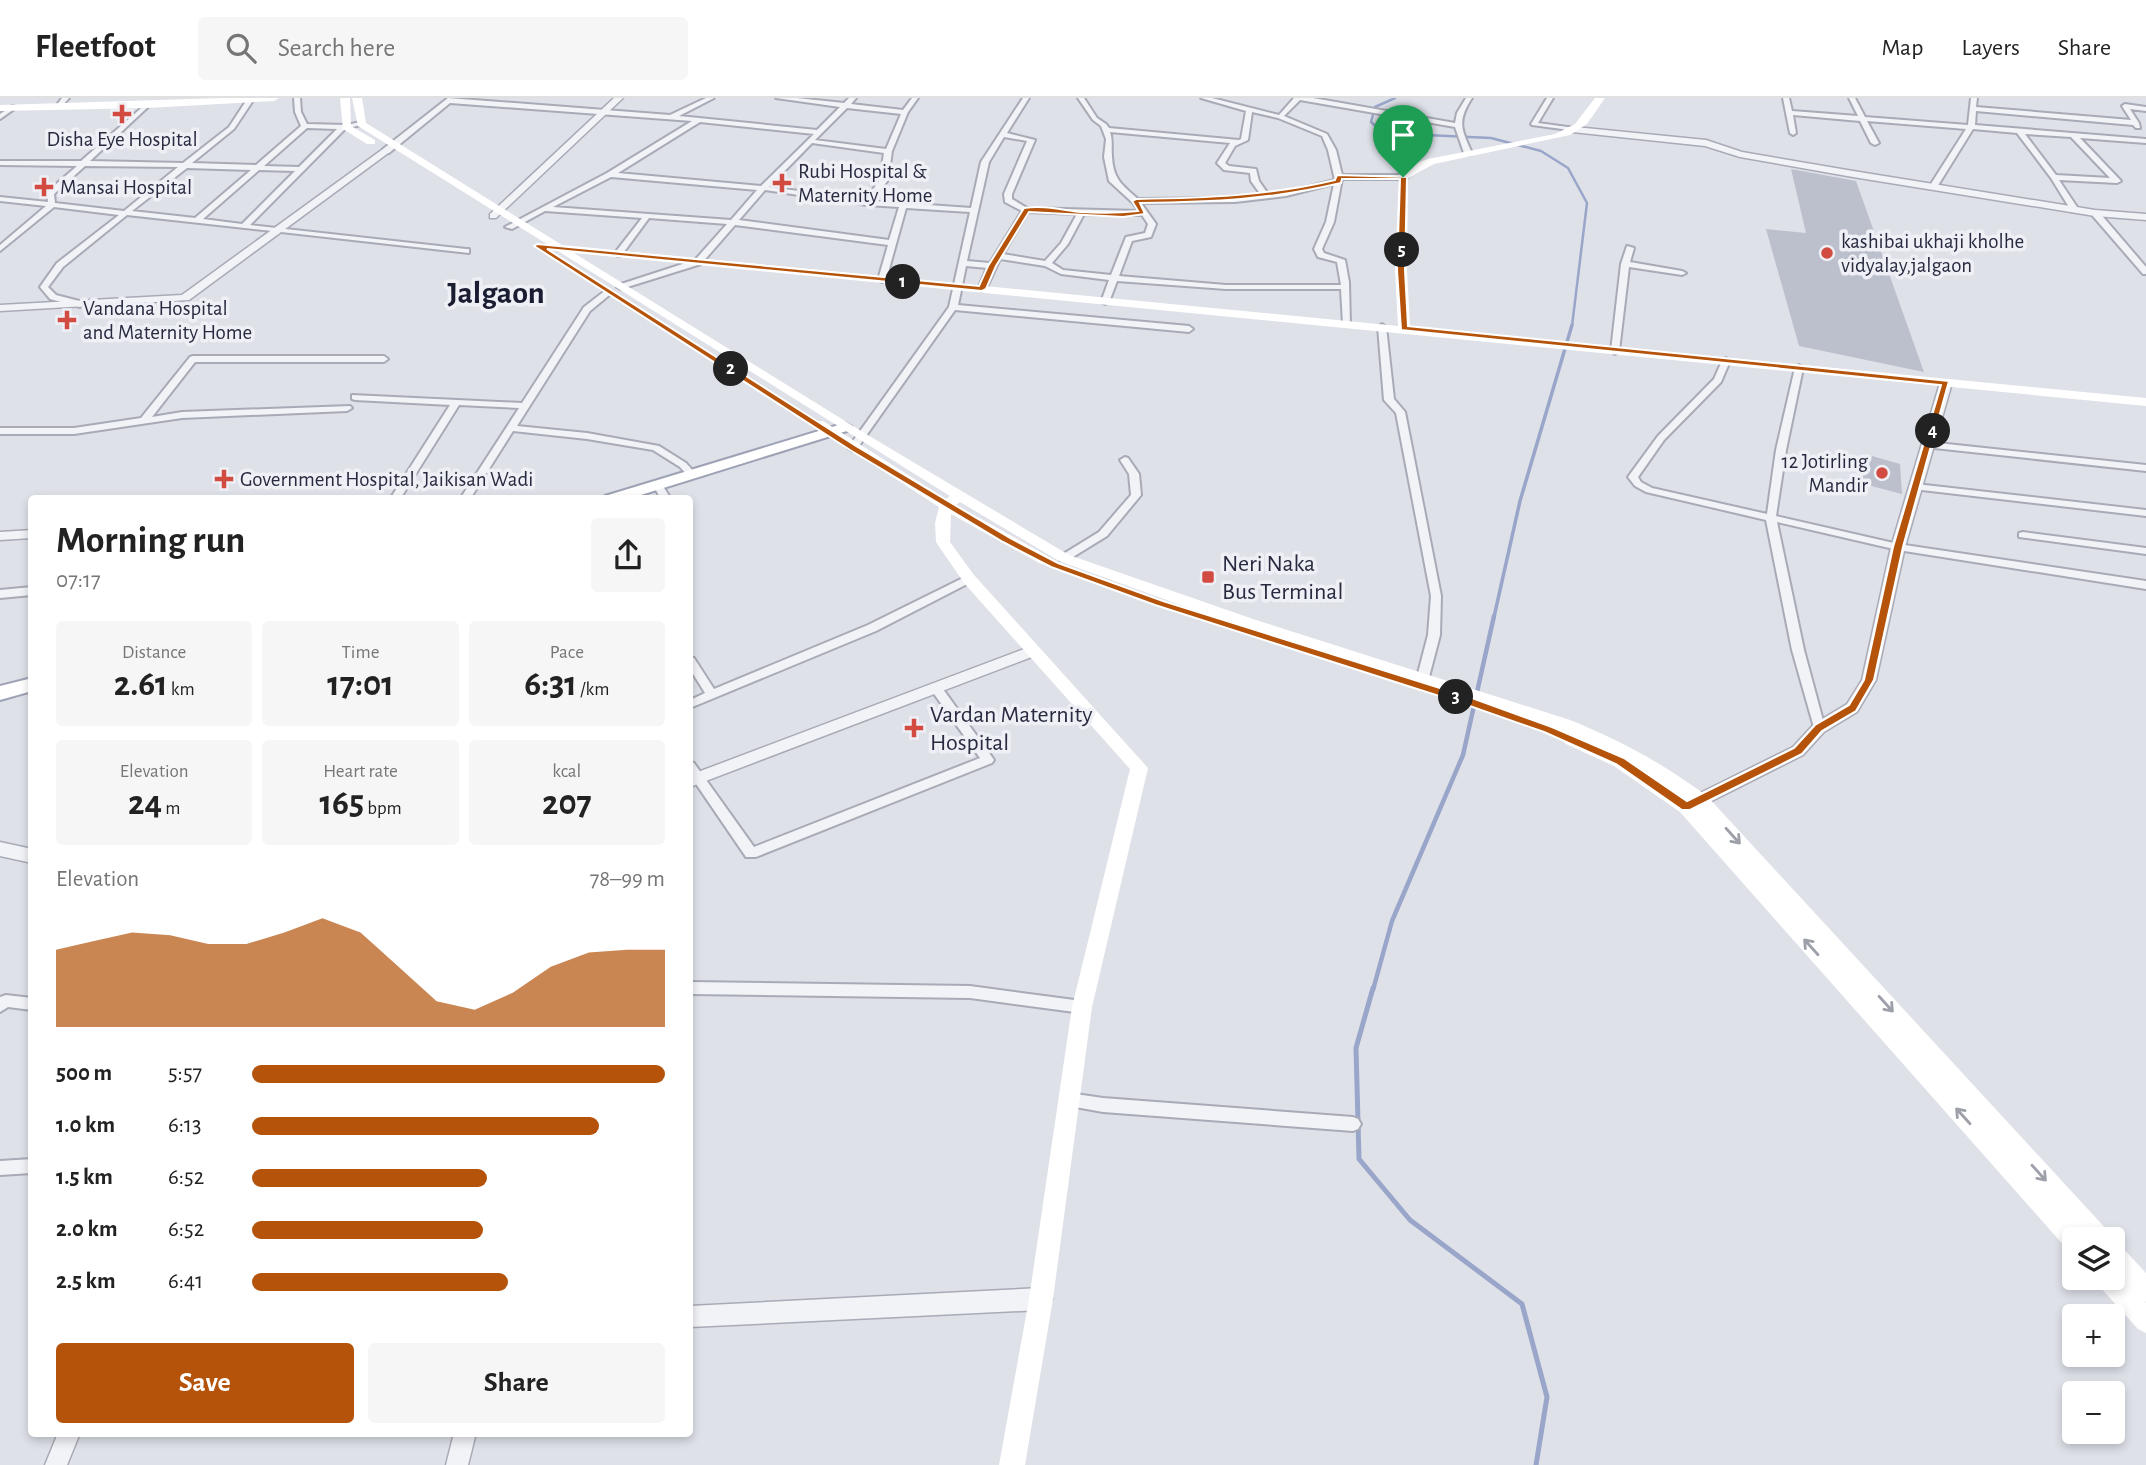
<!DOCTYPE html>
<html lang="en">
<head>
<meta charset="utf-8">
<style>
  :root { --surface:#fff; --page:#f6f6f6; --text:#222; --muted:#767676; --line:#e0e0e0; --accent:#b45309 }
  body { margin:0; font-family:"Alegreya Sans",sans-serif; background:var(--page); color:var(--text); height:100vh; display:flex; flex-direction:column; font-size:26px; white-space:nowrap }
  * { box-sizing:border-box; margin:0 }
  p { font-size:23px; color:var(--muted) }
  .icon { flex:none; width:38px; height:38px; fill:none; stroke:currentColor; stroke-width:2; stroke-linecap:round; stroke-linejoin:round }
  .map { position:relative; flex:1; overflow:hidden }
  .side { position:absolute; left:28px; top:397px; width:665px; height:942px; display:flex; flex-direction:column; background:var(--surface); border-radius:7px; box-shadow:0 4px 10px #0003 }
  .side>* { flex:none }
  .buttons { position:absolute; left:2062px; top:1129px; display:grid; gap:14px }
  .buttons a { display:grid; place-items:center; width:63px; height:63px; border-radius:7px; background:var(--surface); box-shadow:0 4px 10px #0003; font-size:35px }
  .pin { position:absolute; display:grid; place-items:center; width:60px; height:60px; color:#fff; margin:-72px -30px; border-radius:50% 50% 50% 0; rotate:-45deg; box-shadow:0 0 7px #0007 }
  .pin .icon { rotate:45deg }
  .km { position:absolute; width:35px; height:35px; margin:-18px; border-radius:50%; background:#222; color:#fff; font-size:19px; line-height:35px; text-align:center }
  .round { display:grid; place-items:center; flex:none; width:74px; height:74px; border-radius:7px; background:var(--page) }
  .summary { display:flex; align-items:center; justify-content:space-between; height:119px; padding:0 28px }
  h1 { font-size:38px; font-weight:600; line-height:52px }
  .metrics { display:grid; grid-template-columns:repeat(3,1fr); gap:10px; height:119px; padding:7px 28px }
  .metrics div { display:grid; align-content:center; border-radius:7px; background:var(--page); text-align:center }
  .metrics b { font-size:35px; font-weight:600 }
  .metrics small { font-size:19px; font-weight:400 }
  .metrics p { font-size:19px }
  .chart { height:196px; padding:14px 28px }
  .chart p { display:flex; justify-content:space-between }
  .chart svg { width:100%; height:126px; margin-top:7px; fill:var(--accent); opacity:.7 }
  .primary-button { display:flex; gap:14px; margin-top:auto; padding:14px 28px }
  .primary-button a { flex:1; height:80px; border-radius:7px; background:var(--accent); color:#fff; font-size:28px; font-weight:600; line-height:80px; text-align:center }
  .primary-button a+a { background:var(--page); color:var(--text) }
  ul { padding:0 28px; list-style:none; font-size:23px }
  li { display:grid; grid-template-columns:112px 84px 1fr; align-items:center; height:52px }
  li i { height:18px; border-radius:9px; background:var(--accent) }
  header { display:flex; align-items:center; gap:42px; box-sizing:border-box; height:98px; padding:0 35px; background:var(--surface); border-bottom:2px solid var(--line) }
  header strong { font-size:33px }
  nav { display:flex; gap:38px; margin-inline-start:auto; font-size:24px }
  .search { width:490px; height:63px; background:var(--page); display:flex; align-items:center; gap:18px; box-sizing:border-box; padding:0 24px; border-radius:7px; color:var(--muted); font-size:26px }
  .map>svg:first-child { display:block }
</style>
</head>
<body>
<header>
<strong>Fleetfoot</strong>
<div class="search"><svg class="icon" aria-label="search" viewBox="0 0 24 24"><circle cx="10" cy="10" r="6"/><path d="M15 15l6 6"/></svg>Search here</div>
<nav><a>Map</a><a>Layers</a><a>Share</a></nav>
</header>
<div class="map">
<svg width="2146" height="1367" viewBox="0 0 2146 1367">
  <rect width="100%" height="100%" fill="#dfe1e9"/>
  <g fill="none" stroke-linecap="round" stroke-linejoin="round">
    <path stroke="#99a6ca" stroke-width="2.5" d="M1395,0L1375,9L1371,24L1383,35L1491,40L1541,53L1568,70L1587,105L1572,228"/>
    <path stroke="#99a6ca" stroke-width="3.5" d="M1494,519L1520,403L1572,227"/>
    <path stroke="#99a6ca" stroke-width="4.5" d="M1373,892L1392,823L1463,657L1494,518"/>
    <path stroke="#99a6ca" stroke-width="5" d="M1373,890L1356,950L1359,1061L1410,1122L1522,1206L1547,1299L1536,1367"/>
  </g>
  <path fill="#bcbfcc" d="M1791,71L1856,83L1924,274L1799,248L1766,131L1806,135Z
    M1872,358L1900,366L1902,396L1860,385Z"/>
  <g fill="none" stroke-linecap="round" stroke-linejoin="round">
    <defs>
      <path id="minor" d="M62,0H69L61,9H57L56,8Z
        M248,0L254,1L234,31L192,65L256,67L301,28L295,14L294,0H300L301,14L307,26L346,27L361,24L364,26L345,31L250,127L466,151H469V155L127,117L63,169L48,189L56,197L83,204L84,206L80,209L50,201L40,189L57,165L119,117L54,109L0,153V147L46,108L0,103V99L48,104L47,94L77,68L0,67V63H81L147,5L149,6V8L90,63L183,65L229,29ZM307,30L337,31L299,69L264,68ZM85,68L178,69L124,113L55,105L54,96ZM187,70L251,72L195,120L132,113ZM259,72L295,73L242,126L203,121Z
        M448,0L670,17L706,0H714L679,18L817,32L840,9L776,0H797L844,5L849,0H856L851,6L903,12L912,0H918L908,14L892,53L888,82L872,103L971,110L981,64L1023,0H1029L1007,35L1035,42L1012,96V101L1027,110L1139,113L1133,105L1109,83L1104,59L1106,41L1101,28L1093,22L1078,0H1084L1097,20L1106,26L1109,30L1239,42L1241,41L1246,13L1201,0H1212L1279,17L1294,0H1313L1455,25L1457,15L1466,0H1472C1457,23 1461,31 1472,55L1468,57L1464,55L1455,29L1300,2L1284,18L1327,36L1336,52L1342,77H1403L1407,79L1403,81H1342L1334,124L1322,151L1324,155L1345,162L1349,184L1350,228L1343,226L1341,191H1226L1117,183L1109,204L1105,206L1101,204L1109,182L1061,176L1045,168L1000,161L986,191L982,193L978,191L987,170L966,168L958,207L1189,228L1193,231L1189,234L955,212L856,352L853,353L848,350L949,209L970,114L906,110L886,182L882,184L878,182L888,147L735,127L701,166L621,191L617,189L618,187L695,162L727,126L649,120L621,158H618L614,156L642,120L545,113L512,131L505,129L607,75L692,23L450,5L389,55H383V51ZM847,10L901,16L886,51L815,42ZM1252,14L1278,20L1322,38L1328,52L1335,82L1286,94L1268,96L1259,83L1256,71L1229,68L1225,65L1235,48L1248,42ZM700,24L814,36L761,88L618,75ZM1110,34L1230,45L1217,65L1224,72L1250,75L1251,83L1261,97L1235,100L1138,101C1122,87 1113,81 1112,58C1111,49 1113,43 1110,34ZM1004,39L1027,43L1004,96L1005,104L1022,113L990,165L967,163L989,64ZM812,45L884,55L880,82L865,102L769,89ZM611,79L757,92L731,122L553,109ZM1334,86L1326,124L1314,151L1318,159L1337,164L1341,187H1226L1119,178L1132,143L1151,139L1156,126L1141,105L1235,104L1286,98ZM765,92L867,107L899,109L889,142L739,122ZM1028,114L1077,116L1061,145L1045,163L1003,156ZM1084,116L1142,117L1148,126L1145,135L1126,139L1111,177L1063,172L1052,165L1068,146Z
        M1547,0H1553L1538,25L1575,30L1578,32L1577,33L1532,27L1531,26Z
        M1783,0H1789L1792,13L1858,18L1849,0H1855L1865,19L1968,27L1971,0H1977L1976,9L2131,22L2122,8L2125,6L2146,9V13L2130,11L2139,25L2140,30H2136L2133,27L1976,13L1975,27L2146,41V45L2080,40L2121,83L2117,85L2059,82L2079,112L2075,114H2072L2051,80L2017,35L1973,31L1937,89L1933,91L1929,89L1966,31L1867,23L1879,45L1875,47L1871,45L1860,23L1793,17L1796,35L1793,37L1790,35ZM2025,36L2071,39L2110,80L2056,77Z
        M12,8L17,9L0,21V16Z
        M2092,113H2098L2146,169V176H2143L2092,117Z
        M1627,148L1634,150L1630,164L1682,173L1686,175L1682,177L1629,169L1619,253L1615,256L1611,253L1621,166Z
        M606,192L613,194L590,213L517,328L587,335L659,348L686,365L697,377L695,379H689L680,369L653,352L587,341L513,333L470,401H460L519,310L459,307L400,401H390L450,307L355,302L352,301V297L522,305L584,209Z
        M1382,226L1386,229L1394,301L1405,314L1441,498L1440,537L1429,579L1423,583L1417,579L1428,537L1431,498L1396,315L1384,302L1378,229Z
        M193,258H384L388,261L384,264H195L152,319L182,314L350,308L352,310L347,313L182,320L74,336H0V330H74L141,320L190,259Z
        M1726,260L1730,263L1721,284L1664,342L1638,379L1641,384L1652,390L1767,416L1776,352L1795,270L1799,267L1803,270L1786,352L1776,418L1898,446L2146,483V491L1898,452L1777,424L1804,552L1825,630L1823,633H1815L1792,552L1766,422L1646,394L1635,388L1628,379L1658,338L1714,281L1722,263Z
        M1928,344L2146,367V373L1925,349V345Z
        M1125,359L1128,360L1139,376L1141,397L1107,438L1068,462H1060V458L1099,434L1131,397L1129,376L1120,362Z
        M658,384L661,385L671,401H661L653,387Z
        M1916,386L2146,412V418L1913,391V387Z
        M2023,434L2146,450V456L2019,439V435Z
        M969,477L974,481L973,483L876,533L690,610V602L705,595L690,571V559L694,560L714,591L868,527Z
        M32,489V497L0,500V492Z
        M936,586L940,587L992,659L994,662L992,665L756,759H746L690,677V663L694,665L754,749L980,660L932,593L930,590Z
        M690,884L970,888L1082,903L1087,905L1089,909L1087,913L1082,915L970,900L690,896Z
        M6,897L32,900V912L8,909L0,914V899Z
        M1069,995L1103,1000L1353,1019L1358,1021L1361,1026L1358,1031L1353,1033L1103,1014L1064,1007L1062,1002L1064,997Z
        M32,1061V1075L0,1077V1063Z"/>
      <path id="tertiary" d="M614,0H623L496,120H490V116Z
        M1575,29L1706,42L1742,54L1853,73L2095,112L2146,116V122L2095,118L1853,79L1740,59L1705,48L1572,34L1571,32Z
        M383,51L391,53L189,202L0,213V207L182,197Z
        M1946,282L1952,285L1905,449L1876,582L1857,614L1824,634L1803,657L1694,712H1682L1680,708L1682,704L1793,649L1814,626L1847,606L1862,582L1891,449L1940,285Z
        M32,432V440L0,442V434Z
        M1032,548L1037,549L1039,553L1037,557L690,689V677Z
        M0,744L32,751V765L0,758Z
        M1041,1190L1048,1194L1052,1201L1048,1208L1041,1212L690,1229V1208Z
        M58,1335H80L67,1367H45Z
        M454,1335H476L468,1367H446Z"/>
      <path id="primary" d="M845,325L852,329L850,332L628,401H603L605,398Z
        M32,580V593L0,602V588Z"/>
    </defs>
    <use href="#minor" stroke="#a8aab6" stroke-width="4"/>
    <use href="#tertiary" stroke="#a8aab6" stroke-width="3"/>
    <use href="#primary" stroke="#9ea2b5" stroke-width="4"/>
    <use href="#minor" fill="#f2f3f7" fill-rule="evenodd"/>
    <use href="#tertiary" fill="#f2f3f7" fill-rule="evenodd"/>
    <path fill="#fff" fill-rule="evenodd" d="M222,0H279L274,3L147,10L0,13V7Z
      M340,0H350L351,28L375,42V46H367L343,31Z
      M352,0H362L366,25L562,147L1398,228L1395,172L1399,77L1409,68L1428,61L1555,36L1575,26L1595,0H1605L1587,26L1570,37L1434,66L1408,80L1407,172L1410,229L2146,300V308L574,155L866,336L1069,457L1253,521L1570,622C1622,643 1662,665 1707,698L2108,1133L2111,1141H2074V1153L2066,1150L1680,714L1614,668L1566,646L1563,642L1571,636L1241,529L1059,463L960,404L956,407L1051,460L1053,463L1051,466H1041L951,416L950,444L974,477L1148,670L1092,909L1053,1201L1025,1367H999L1029,1201L1072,909L1130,671L964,485L936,444L935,425L939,409L811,326L813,323H823L946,401L950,398L358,28Z
      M2112,1144L2120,1147L2146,1175V1204L2144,1203L2146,1205V1235L2138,1231L2099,1188L2095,1180H2112Z"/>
    <use href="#primary" fill="#fff" fill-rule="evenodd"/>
  </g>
  <defs><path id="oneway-shaft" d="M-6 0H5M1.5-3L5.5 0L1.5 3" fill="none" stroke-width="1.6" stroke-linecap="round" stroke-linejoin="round" transform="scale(1.75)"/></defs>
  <g stroke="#9ea0a9">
    <use href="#oneway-shaft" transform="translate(1733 738) rotate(48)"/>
    <use href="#oneway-shaft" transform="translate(1811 849) rotate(-132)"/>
    <use href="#oneway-shaft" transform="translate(1886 906) rotate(48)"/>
    <use href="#oneway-shaft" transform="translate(1963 1018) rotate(-132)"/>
    <use href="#oneway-shaft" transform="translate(2039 1075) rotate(48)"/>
  </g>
  <path fill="#b45309" stroke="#fff" stroke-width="2" fill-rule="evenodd" d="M1337,77L1407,79L1405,172L1408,228L1949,283L1903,449L1874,582L1856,613L1822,633L1802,656L1690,712H1682L1616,666L1544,634L1464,606L1155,507L1051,469L1003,444L850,352L534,148L537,146L979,188L988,168L1024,110C1044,107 1061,112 1081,114C1100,115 1119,115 1138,113L1132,103L1136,101C1205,100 1267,98 1335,82ZM1342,81H1400L1397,172L1401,232L1941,287L1893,449L1864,582L1849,607L1815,627L1794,650L1687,703L1624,660L1552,629L1472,600L1163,503L1058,465L1010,440L856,348L547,151L982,193L986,191L996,168L1029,114L1123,119L1145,116L1140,105C1213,104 1269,102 1341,85Z"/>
  <g fill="#d14b41" stroke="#eff0f6" stroke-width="2.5">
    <path d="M118.5 5.5h7v7h7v7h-7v7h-7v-7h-7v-7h7z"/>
    <path d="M778.5 74.5h7v7h7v7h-7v7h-7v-7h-7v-7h7z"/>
    <path d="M40.5 78.5h7v7h7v7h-7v7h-7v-7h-7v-7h7z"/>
    <circle cx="1827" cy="155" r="7"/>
    <path d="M63.5 211.5h7v7h7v7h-7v7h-7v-7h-7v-7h7z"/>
    <circle cx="1882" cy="375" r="7"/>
    <path d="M220.5 370.5h7v7h7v7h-7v7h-7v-7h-7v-7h7z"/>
    <rect x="1201" y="472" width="14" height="14" rx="3.5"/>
    <path d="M910.5 619.5h7v7h7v7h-7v7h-7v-7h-7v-7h7z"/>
  </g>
  <g text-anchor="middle" stroke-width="7" stroke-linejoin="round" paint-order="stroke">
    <g font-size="21" fill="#282b40" stroke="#eff0f6" text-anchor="start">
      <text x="122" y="48" text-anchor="middle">Disha Eye Hospital</text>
      <text x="798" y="80">Rubi Hospital &amp;<tspan x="798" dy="24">Maternity Home</tspan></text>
      <text x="60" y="96">Mansai Hospital</text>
      <text x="1841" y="150">kashibai ukhaji kholhe<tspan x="1841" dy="24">vidyalay,jalgaon</tspan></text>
      <text x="83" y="217">Vandana Hospital<tspan x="83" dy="24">and Maternity Home</tspan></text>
      <text x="1868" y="370" text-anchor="end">12 Jotirling<tspan x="1868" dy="24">Mandir</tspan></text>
      <text x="240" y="388">Government Hospital, Jaikisan Wadi</text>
    </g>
    <g font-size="24" fill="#282b40" stroke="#eff0f6" text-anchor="start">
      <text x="1222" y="473">Neri Naka<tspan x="1222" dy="28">Bus Terminal</tspan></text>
      <text x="930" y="624">Vardan Maternity<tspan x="930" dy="28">Hospital</tspan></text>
    </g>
    <g font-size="32" font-weight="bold" fill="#1a1d31" stroke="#eff0f6">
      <text x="496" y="205">Jalgaon</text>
    </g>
  </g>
</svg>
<div class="buttons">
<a><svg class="icon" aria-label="layers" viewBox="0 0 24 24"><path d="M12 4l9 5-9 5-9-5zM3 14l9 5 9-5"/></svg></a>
<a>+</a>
<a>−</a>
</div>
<div class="pin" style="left:1403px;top:79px;background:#1e9e55"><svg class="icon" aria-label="arrive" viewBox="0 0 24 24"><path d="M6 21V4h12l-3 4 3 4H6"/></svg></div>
<b class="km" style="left:903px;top:184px">1</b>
<b class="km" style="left:731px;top:271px">2</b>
<b class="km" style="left:1456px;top:599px">3</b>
<b class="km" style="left:1933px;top:333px">4</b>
<b class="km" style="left:1402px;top:152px">5</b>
<section class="side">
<div class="summary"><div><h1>Morning run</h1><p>07:17</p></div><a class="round"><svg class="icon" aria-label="share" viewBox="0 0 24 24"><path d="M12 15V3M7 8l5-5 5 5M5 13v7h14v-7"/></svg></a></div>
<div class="metrics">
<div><p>Distance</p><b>2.61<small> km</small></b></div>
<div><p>Time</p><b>17:01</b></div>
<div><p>Pace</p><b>6:31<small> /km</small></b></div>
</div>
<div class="metrics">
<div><p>Elevation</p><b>24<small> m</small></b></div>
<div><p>Heart rate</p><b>165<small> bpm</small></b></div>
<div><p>kcal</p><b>207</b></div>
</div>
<div class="chart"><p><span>Elevation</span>78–99 m</p>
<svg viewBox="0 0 160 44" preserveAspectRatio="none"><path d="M0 44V17L10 14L20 11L30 12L40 15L50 15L60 11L70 6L80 11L90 23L100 35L110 38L120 32L130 23L140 18L150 17L160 17V44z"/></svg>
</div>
<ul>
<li><b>500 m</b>5:57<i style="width:100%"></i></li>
<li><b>1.0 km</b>6:13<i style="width:84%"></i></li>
<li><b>1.5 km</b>6:52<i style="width:57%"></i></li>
<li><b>2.0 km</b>6:52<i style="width:56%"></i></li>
<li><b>2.5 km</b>6:41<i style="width:62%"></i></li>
</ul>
<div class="primary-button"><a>Save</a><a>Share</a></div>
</section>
</div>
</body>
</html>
